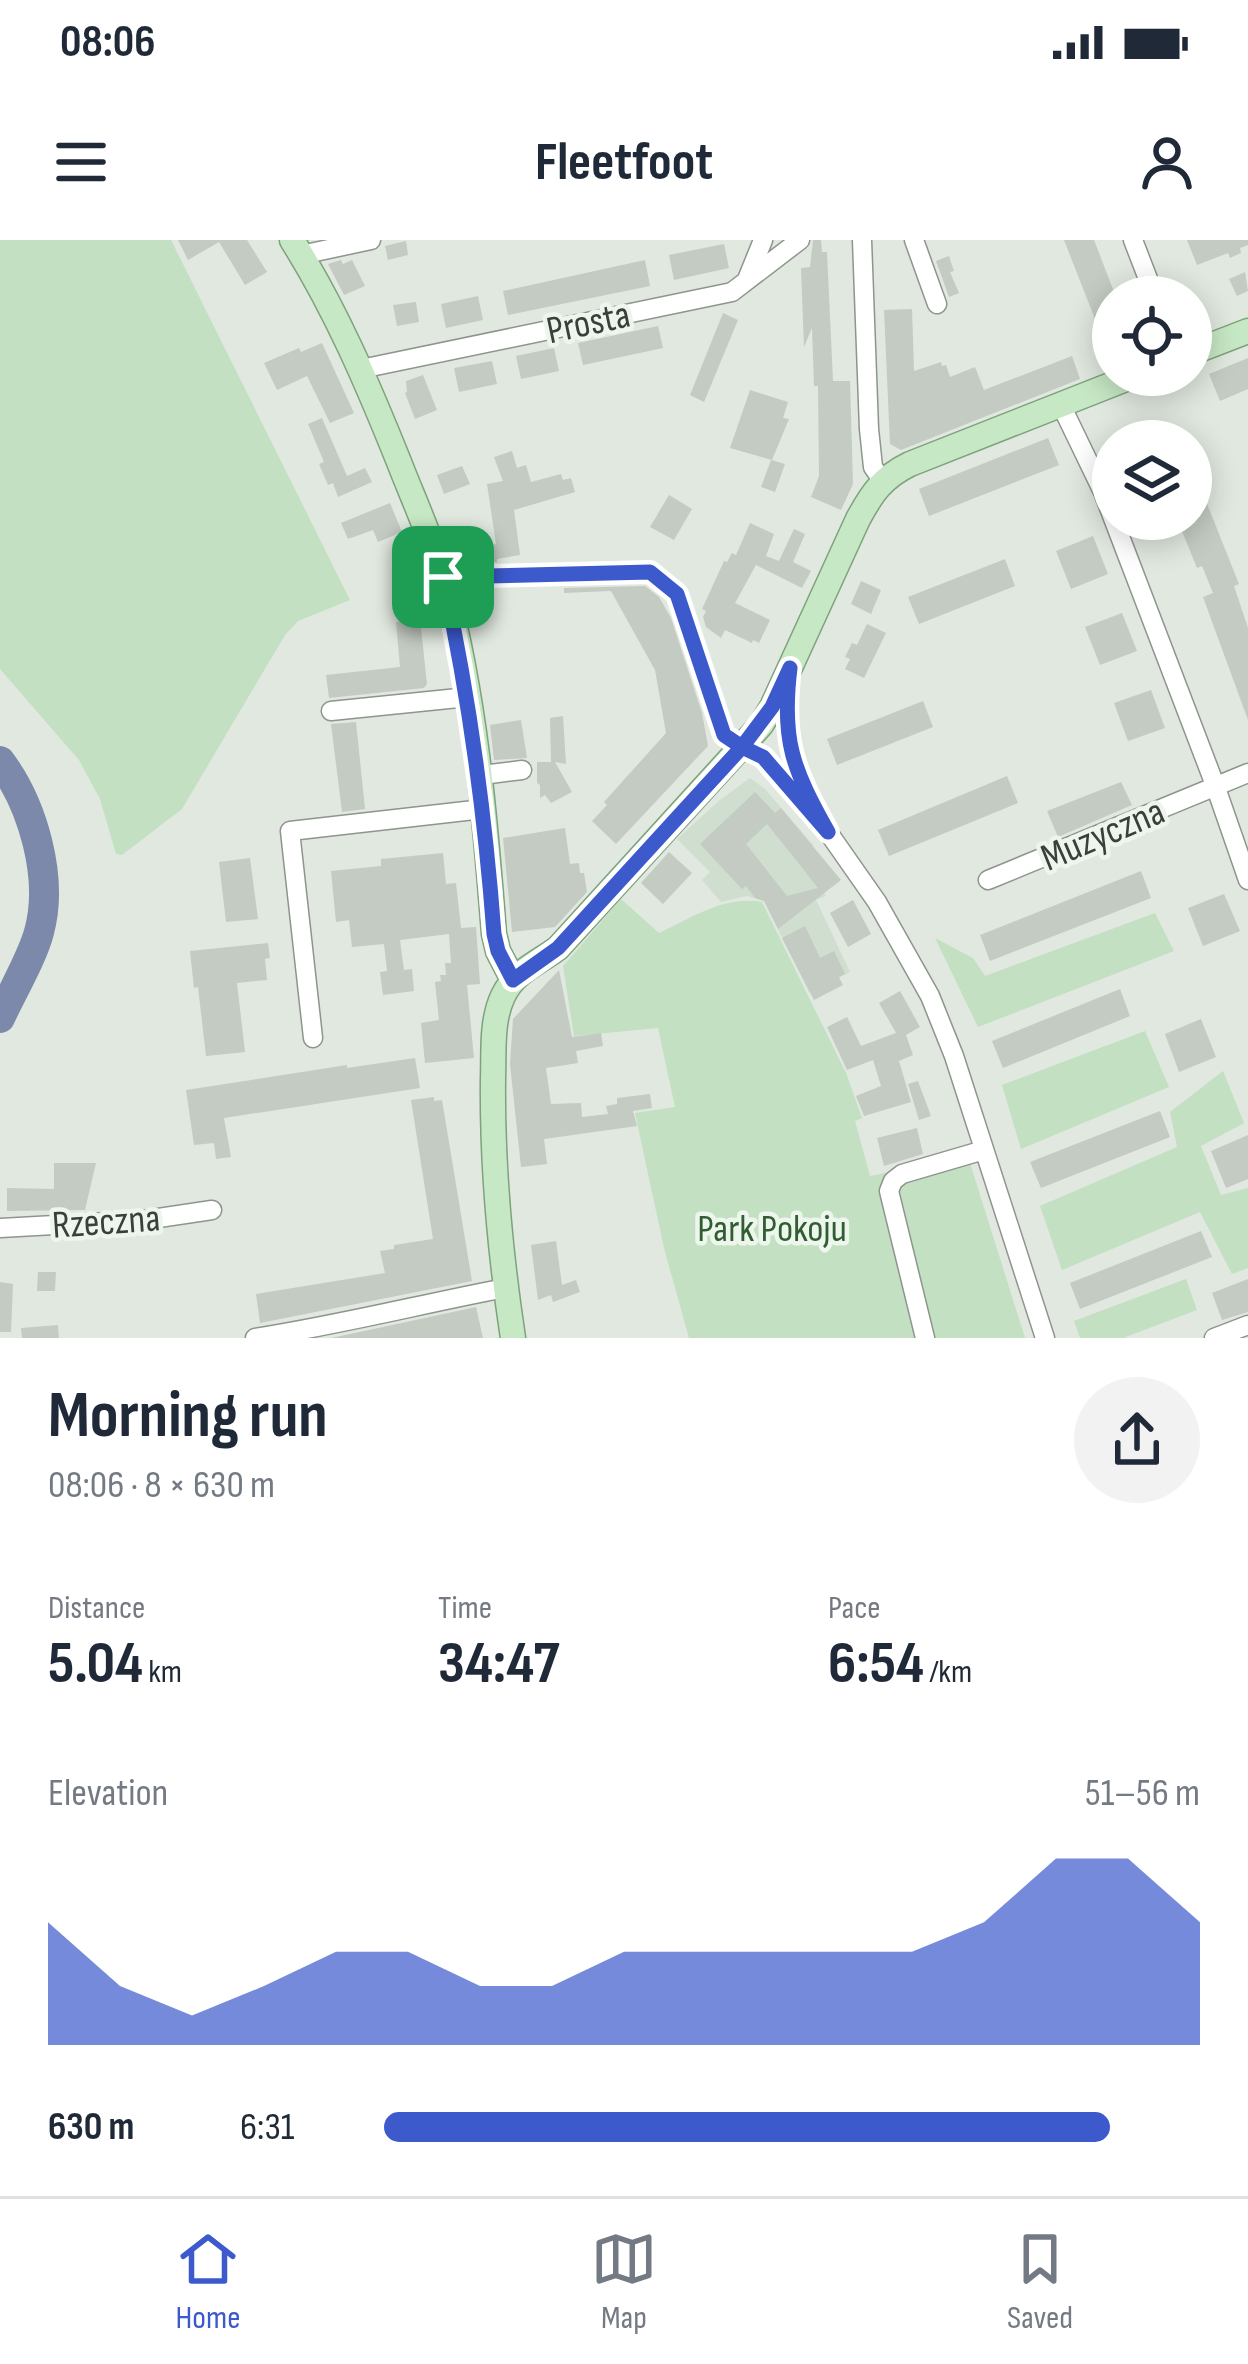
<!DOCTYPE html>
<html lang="en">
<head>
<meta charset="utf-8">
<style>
  :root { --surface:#fff; --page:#f2f2f3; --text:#1f2937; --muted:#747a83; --line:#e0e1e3; --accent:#3c5acc }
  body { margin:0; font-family:"Sofia Sans Condensed",sans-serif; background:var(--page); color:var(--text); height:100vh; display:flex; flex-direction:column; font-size:45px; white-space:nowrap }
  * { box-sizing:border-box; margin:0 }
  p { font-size:39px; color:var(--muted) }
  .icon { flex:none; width:66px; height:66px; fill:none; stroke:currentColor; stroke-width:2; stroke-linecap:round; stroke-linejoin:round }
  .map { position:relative; height:1098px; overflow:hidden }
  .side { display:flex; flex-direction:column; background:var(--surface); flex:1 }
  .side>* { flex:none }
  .buttons { position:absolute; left:1092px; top:36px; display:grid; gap:24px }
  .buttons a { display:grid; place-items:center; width:120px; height:120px; border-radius:50%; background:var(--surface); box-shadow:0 6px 30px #0003; font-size:60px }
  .pin { position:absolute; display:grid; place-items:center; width:102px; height:102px; color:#fff; margin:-51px; border-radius:24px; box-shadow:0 6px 18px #0006 }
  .round { display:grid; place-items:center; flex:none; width:126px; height:126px; border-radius:63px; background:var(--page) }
  .head { display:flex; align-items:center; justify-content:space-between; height:204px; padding:0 48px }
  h1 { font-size:66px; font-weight:700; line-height:90px }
  .figures { display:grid; grid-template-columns:repeat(3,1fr); gap:18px; height:204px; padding:12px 48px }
  .figures div { display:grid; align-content:center }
  .figures b { font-size:60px; font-weight:700 }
  .figures small { font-size:33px; font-weight:400 }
  .figures p { font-size:33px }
  .chart { height:336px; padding:24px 48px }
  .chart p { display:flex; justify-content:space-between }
  .chart svg { width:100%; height:216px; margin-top:12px; fill:var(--accent); opacity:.7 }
  ul { padding:0 48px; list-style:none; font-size:39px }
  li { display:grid; grid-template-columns:192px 144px 1fr; align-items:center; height:90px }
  li i { height:30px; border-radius:15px; background:var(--accent) }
  .status { display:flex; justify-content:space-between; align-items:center; height:84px; padding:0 60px; background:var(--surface); direction:ltr }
  .status svg { height:33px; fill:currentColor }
  header { display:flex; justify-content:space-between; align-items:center; height:156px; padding:0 48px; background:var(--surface); font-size:54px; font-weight:700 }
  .menu { display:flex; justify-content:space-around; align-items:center; height:168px; border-top:3px solid var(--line); background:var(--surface); font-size:33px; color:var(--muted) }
  .menu a { display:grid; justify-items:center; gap:6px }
  .menu .selected { color:var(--accent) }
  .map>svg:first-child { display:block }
</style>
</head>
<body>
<div class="status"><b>08:06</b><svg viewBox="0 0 49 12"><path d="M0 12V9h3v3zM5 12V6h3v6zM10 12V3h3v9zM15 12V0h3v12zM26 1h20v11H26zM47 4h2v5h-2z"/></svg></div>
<header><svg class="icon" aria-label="menu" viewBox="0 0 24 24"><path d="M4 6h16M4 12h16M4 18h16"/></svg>Fleetfoot<svg class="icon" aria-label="person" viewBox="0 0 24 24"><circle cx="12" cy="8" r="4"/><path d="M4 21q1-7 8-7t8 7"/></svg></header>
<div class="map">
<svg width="1248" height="1098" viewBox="0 0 1248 1098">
  <rect width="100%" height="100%" fill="#e0e8df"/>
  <path fill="#d0decf" d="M750,538L765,549L814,606L796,620L826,656L816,660L850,732L809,752L764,661L747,656L721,662L702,640L710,632L677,599L720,560Z"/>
  <path fill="#c3e0c2" d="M0,0H171L350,360L298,381L285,395L182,569L122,615L116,614L100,559L79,520L0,429Z
    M621,659L659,693C691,678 725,655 762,662L846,833L862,878L855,881L870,936L886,933L904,941L970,923L1025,1098H689L664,1008L635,873L675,867L658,788L574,796L563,726Z
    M1155,673L1174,711L978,787L935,698L973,718L985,736Z
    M1145,791L1169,847L1021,909L1002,845Z
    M1223,831L1244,883L1201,906L1221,955L1248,948V1028L1232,1034L1200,972L1062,1030L1040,966L1177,907L1170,872Z
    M1186,1039L1197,1070L1123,1098H1080L1074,1081Z"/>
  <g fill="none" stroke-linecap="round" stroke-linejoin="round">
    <path stroke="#7d89aa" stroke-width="30" d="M0,521C33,565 54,638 39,692C33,716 11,754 0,778"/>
  </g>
  <path fill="#c3cbc2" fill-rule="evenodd" d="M178,0H247L267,32L245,45L219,2L188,20Z
    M813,0H821L822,12H827L833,141H850L853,244L841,270L811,257L819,236L818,146H814L812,88L804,107L801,28L810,27Z
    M1064,0H1094L1116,57H1113V125Z
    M1187,0H1248V5L1240,8L1241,13L1230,18L1228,13L1197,25Z
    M406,1L408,15L388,20L385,6Z
    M724,4L729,28L674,40L669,15Z
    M949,16L954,31L950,32L959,53L949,57L936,21Z
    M341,20L343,24L352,20L365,46L344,55L328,24Z
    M645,20L650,46L508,75L503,51Z
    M1245,32L1248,51L1237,56L1229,39Z
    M478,56L483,80L446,88L441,64Z
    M416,62L419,82L397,86L393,65Z
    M912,69L914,131L941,122L942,126L946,125L950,137L975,127L984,150L1072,116L1080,139L901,210L890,204L884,70Z
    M723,73L738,80L704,162L690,155Z
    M658,86L663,108L583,125L578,103Z
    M322,103L354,173L330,183L307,136L277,150L264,123L299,108L301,112Z
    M554,108L559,131L521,139L516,116Z
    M1248,118V149L1220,161L1209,134Z
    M492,121L497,144L459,152L454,128Z
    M423,135L437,170L415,179L405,153L407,152L406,141Z
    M750,150L788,162L783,178L789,179L772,220L730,208Z
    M322,178L347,236L365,228L372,242L338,257L333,243L328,245L319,224L324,222L308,184Z
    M1048,198L1059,225L929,276L919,249Z
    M512,211L517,228L526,225L531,242L561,234L563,240L571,238L575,252L514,270L520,315L497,319V322L456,323L452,311L496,304L487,244L503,241L494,217Z
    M771,220L785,224L775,252L761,247Z
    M462,226L470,244L444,254L437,235Z
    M1192,226L1239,344L1234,346L1248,388V480L1203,357L1213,353L1202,326L1197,328L1177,279H1191Z
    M669,255L692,269L674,300L650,287Z
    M390,263L402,292L378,302L373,290L348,299L341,283Z
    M750,283L774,294L766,316L779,321L794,289L805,294L793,322L811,331L802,348L756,325L735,363L770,380L759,403L753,400L752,403L725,390L721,398L706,387L703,377L706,371L702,369L724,321L727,322L732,313L736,315Z
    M1093,296L1108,334L1071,349L1056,311Z
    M1005,319L1015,346L919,384L908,357Z
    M861,341L881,350L871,374L851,364Z
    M645,346L659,357L671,378L702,473L708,506L616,604L592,581L607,565L604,562L666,493L655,430L611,351L564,353V348Z
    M1122,373L1137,411L1100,425L1085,387Z
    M420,379L427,444L424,448L329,458L326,435L400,427L396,382Z
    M867,384L886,393L864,438L845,429L850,419L845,417L852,403L857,405Z
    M1151,450L1165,488L1128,501L1114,463Z
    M923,461L933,487L837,525L827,499Z
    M563,476L566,524L555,522L572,552L551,563L545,555L540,558V545L537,543V522H555H551L550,478Z
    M521,480L527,518L494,520L490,485Z
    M356,482L365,569L342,572L331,484Z
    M1007,536L1018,563L889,616L878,590Z
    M1121,542L1132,565L1058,597L1047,571Z
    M755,552L775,573L781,568L841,640L778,689L764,661L755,658L746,646L742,649L700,604ZM767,584L796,620L818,648L787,656L746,604Z
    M565,588L570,624L579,623L580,633H584L587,652L555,687L512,692L503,598Z
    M669,612L692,633L663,664L641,643Z
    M443,613L446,644L456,643L461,688L476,687L480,744L467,745L474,818L425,823L421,783L439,780L435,742L441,741L440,735H446L445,723H451L449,694L400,700L404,730L412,729L414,751L383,755L380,732L387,731L384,704L352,707L349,680L336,682L331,631L381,626V619Z
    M250,618L258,679L226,682L219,622Z
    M1141,631L1151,658L990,721L980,695Z
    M1224,654L1240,691L1203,706L1188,668Z
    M853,660L871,694L848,707L830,673Z
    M805,686L820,718L834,711L845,734L839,737L843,745L814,760L782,698Z
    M268,703L270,718L265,719L267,740L237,743L245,812L206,816L198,747L194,748L190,711Z
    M559,730L572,797L601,793L603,806L576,811L578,823L546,828L551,864L581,863L582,877L608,874L606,866L617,864V858L650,854L652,868L633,871L637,886L544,899L547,924L521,927L510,824L513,779Z
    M1120,749L1130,776L1003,828L992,801Z
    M900,751L920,787L906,795L913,815L899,821L911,862L864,876L856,856L881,846L873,820L847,830L827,787L847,777L861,806L896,793L879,763Z
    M1201,779L1216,817L1179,832L1165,794Z
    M415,818L420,848L224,878L231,917L216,919L214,903L194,905L186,850L347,825V828Z
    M918,841L931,876L919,880L908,844Z
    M434,857V861L442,860L472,1041L260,1083L256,1054L385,1033L380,1011L394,1009V1005L433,999L411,860Z
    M1160,871L1170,897L1041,948L1030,922Z
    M917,888L923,914L884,926L877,898Z
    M1248,895V939L1226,948L1211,911Z
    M54,923H96L85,970L7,971V948L54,949Z
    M1201,991L1212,1017L1080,1069L1070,1043Z
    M556,1001L562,1045L576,1040L580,1052L553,1062L551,1055L538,1060L531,1005Z
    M38,1032H56L55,1051H37Z
    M1248,1039V1072L1222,1080L1212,1053Z
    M0,1042L13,1044L11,1092H0Z
    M476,1067L483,1098H331L383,1087Z
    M58,1085L59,1098H22L21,1088Z"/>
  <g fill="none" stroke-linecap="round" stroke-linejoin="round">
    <defs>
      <path id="minor" d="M862,0L869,189L873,227L882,240
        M914,0L937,64
        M1133,0L1155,57
        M301,15L371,0
        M748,37L763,0
        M361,129L732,52L800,0
        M1061,165L1103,252L1215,545L1248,640
        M443,337L650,332L677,354L724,495L763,517L828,592L877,662L930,756L954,816L1045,1098
        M789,443C784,485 791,524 811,561
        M331,471L468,457
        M490,534L522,530
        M988,640L1248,533
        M313,798L290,591L483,569
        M0,988L145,980L212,970
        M255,1098C339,1085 422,1064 505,1048
        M925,1098L889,951L893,941L902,934L984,910
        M1214,1098L1248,1085"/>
      <path id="major" d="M292,0C336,70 368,145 399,222C414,261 433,301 444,342C475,456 485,577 494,694L498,711L513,740
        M1191,113L1248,91
        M513,1098C500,1012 492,925 493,839C494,812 491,781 503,756C514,732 538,723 558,708L761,485L772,467L858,279C872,253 883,237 910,224L1136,135"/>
    </defs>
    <use href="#minor" stroke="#8d958d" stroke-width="21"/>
    <use href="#major" stroke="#7da27c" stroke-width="27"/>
    <use href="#minor" stroke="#fff" stroke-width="18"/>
    <use href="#major" stroke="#c7e8c5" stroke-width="24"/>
  </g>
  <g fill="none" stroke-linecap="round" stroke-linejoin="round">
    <defs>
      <path id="route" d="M443,337C469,455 485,574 494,694L498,711L513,740L558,708L742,507L763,517L828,592C793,529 781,501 790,428L772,467L742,507L724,495L677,354L650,332L443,337"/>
    </defs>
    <use href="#route" stroke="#fff" stroke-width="24"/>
    <use href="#route" stroke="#3c5acc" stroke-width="15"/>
  </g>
  <g text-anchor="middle" stroke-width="9" stroke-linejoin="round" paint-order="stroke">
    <g font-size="39" fill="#3b3e3b" stroke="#edf6ed">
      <text transform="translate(588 81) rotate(-12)" y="14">Prosta</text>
      <text transform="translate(1102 593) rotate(-23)" y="14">Muzyczna</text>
      <text transform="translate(106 980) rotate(-4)" y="14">Rzeczna</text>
    </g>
    <g font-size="39" fill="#325c32" stroke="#edf6ed">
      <text x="772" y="1001">Park Pokoju</text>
    </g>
  </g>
</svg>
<div class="buttons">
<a><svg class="icon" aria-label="locate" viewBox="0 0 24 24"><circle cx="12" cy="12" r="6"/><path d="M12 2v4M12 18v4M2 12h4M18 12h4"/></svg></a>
<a><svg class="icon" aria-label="layers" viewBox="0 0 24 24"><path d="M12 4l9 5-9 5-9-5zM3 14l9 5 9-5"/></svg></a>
</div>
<div class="pin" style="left:443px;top:337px;background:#1e9e55"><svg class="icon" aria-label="arrive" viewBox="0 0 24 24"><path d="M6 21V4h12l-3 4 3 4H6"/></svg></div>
</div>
<section class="side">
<div class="head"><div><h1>Morning run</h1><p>08:06 · 8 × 630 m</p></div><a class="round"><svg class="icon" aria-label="share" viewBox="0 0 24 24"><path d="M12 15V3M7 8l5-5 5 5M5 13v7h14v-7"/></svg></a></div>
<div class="figures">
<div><p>Distance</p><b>5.04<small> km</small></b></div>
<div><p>Time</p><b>34:47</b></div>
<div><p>Pace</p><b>6:54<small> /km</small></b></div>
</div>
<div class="chart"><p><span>Elevation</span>51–56 m</p>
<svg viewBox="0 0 160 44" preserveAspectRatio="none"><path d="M0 44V19L10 32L20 38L30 32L40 25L50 25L60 32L70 32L80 25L90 25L100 25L110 25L120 25L130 19L140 6L150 6L160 19V44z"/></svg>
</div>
<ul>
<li><b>630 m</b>6:31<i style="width:89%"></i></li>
</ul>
</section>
<nav class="menu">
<a class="selected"><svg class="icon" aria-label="home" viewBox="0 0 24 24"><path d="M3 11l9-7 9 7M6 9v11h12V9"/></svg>Home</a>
<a><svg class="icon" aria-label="map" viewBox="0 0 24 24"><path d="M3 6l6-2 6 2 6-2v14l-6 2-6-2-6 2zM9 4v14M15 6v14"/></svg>Map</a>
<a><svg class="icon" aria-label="saved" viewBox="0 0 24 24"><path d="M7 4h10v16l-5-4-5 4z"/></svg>Saved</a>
</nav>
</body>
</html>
